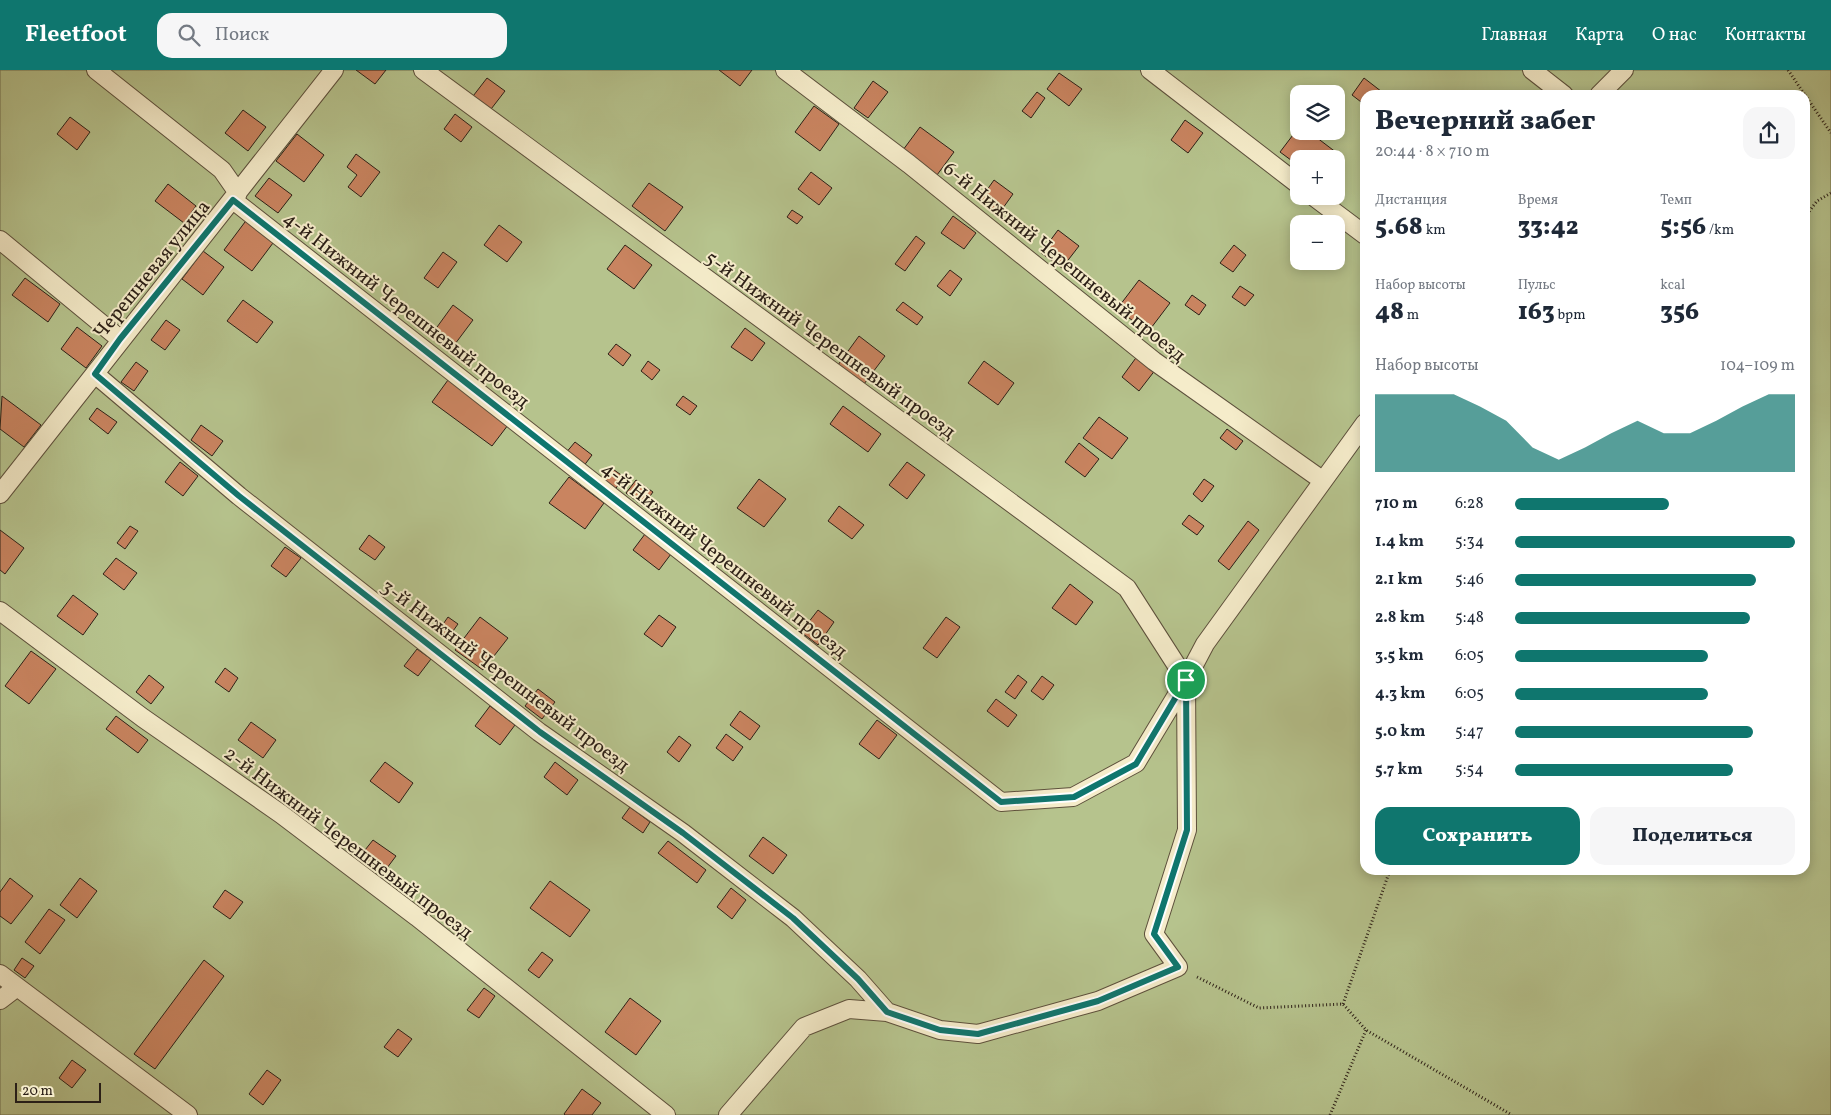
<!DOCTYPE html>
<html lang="ru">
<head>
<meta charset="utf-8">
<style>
  :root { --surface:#fff; --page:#f6f6f7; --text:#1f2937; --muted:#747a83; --accent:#0f766e }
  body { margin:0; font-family:Vollkorn,serif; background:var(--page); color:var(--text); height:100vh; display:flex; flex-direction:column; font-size:19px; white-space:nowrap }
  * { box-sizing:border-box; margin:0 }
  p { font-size:16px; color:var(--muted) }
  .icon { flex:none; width:28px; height:28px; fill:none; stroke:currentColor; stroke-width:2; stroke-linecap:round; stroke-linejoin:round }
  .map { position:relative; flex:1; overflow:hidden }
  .drawer { position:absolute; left:1360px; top:20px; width:450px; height:785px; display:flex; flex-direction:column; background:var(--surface); border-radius:15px; box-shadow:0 2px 12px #0003 }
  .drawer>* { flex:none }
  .tools { position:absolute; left:1290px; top:15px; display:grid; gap:10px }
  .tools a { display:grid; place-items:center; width:55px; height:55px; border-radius:10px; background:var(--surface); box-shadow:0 2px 12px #0003; font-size:25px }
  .scale { position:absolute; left:15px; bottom:12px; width:86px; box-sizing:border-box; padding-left:5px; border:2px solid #2c2017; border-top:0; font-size:14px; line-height:18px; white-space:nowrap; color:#2c2017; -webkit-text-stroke:4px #f5ecca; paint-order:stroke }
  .pin { position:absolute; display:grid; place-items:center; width:42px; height:42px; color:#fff; margin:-21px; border:2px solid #fff; border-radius:50%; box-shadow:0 1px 5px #0007 }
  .round { display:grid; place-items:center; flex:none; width:52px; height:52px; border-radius:15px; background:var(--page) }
  .headline { display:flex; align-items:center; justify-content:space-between; height:85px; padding:0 15px }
  h1 { font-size:28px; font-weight:800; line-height:38px }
  .figures { display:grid; grid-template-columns:repeat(3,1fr); gap:8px; height:85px; padding:5px 15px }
  .figures div { display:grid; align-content:center }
  .figures b { font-size:25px; font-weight:800 }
  .figures small { font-size:14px; font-weight:400 }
  .figures p { font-size:14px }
  .chart { height:140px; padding:10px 15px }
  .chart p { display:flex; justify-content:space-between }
  .chart svg { width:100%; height:90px; margin-top:5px; fill:var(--accent); opacity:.7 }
  .cta { display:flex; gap:10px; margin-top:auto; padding:10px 15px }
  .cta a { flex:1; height:58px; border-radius:15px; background:var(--accent); color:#fff; font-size:20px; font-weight:800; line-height:58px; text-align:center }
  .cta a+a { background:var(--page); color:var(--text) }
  ul { padding:0 15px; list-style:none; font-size:16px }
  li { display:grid; grid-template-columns:80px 60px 1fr; align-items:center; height:38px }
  li i { height:12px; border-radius:6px; background:var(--accent) }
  header { display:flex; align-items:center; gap:30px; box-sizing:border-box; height:70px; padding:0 25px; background:var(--accent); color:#fff }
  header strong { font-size:24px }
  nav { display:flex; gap:28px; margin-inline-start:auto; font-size:18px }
  .search { width:350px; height:45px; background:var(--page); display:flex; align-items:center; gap:12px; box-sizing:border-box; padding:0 18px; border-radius:15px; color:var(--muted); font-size:19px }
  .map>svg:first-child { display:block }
</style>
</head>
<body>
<header>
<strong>Fleetfoot</strong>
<div class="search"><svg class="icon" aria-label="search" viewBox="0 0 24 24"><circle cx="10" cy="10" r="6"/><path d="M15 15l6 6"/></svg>Поиск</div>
<nav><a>Главная</a><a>Карта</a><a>О нас</a><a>Контакты</a></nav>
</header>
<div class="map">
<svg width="1831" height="1045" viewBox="0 0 1831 1045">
  <rect width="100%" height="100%" fill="#f0e1ad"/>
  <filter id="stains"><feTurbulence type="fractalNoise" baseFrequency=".004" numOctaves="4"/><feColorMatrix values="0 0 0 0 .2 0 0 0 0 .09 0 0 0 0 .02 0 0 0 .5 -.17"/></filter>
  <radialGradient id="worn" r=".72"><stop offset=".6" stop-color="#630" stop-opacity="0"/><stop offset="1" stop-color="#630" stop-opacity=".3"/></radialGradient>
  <path fill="#b6c38d" stroke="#717252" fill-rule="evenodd" d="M0,0H1831V1045H0ZM1299,24H1336V61H1299ZM1365,25H1805V800H1365ZM1299,89H1336V126H1299ZM1299,154H1336V191H1299Z"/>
  <path fill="#c98460" stroke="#2c2017" d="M356,0H386L375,14Z
    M719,0H752L740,16Z
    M1059,3L1082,19L1069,36L1047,19Z
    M487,8L505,21L488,43L470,30Z
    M1364,8L1386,25H1365V35L1352,25Z
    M873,11L888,22L868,48L854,38Z
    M1037,22L1045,28L1031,48L1022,41Z
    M814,36L839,54L820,81L795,62Z
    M243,40L266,57L248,81L225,63Z
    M455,44L472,57L461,72L444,59Z
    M70,47L90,62L77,80L57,64Z
    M1185,50L1203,63L1188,83L1171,70Z
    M920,57L954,82L937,105L903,80Z
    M1299,57V61H1308L1337,83L1333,89H1299V96L1280,82Z
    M297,64L324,85L304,112L276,91Z
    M356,84L380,102L361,127L348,117L357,105L347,97Z
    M811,102L832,118L819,135L798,119Z
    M269,108L292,125L278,143L255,126Z
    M994,110L1013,124L998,145L979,131Z
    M649,113L683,137L665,161L632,136Z
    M168,114L196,136L184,153L155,131Z
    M792,140L803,147L797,154L787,147Z
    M953,146L976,163L964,179L941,163Z
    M248,148L276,169L252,201L224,180Z
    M499,155L522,172L507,192L484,175Z
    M1058,160L1079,176L1062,198L1041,183Z
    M916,166L925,173L905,201L895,194Z
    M625,175L652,195L634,219L607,199Z
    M1234,175L1246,185L1233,202L1220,193Z
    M203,181L224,197L203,225L182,209Z
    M443,182L457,192L438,218L424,208Z
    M950,200L962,209L950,226L937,216Z
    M25,208L60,234L48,252L12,225Z
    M1139,210L1170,233L1148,262L1117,239Z
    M1240,216L1254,225L1245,236L1232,227Z
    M1192,225L1206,235L1199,245L1185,235Z
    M243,230L273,252L257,273L227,251Z
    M903,232L923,247L917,255L896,240Z
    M453,235L473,250L452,278L432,264Z
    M166,250L180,260L165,280L151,270Z
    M77,257L102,276L86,298L61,279Z
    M745,258L765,273L752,291L731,277Z
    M859,266L885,286L861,318L835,299Z
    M616,274L631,285L623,296L608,284Z
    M1138,285L1156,299L1139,321L1122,307Z
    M648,291L660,300L652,310L641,301Z
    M984,291L1014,313L998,335L968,313Z
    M136,292L148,301L134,321L121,312Z
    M448,310L508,355L492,376L432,332Z
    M2,326L41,355L24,377L0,359Z
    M683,326L697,336L690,345L676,335Z
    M843,336L881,364L868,382L830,354Z
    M97,338L117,352L108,364L89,349Z
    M1099,347L1128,368L1112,389L1083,368Z
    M201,355L223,371L212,386L191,370Z
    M1227,359L1243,371L1236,380L1220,368Z
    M575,372L592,385L583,397L565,384Z
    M1079,373L1099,389L1085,407L1065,392Z
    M180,392L198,406L183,426L165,412Z
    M907,392L925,405L907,429L889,415Z
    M610,397L624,407L614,421L600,411Z
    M569,407L604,433L585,459L549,433Z
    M759,409L786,429L764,457L737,438Z
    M1204,409L1214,416L1202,432L1193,424Z
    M636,410L653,422L643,436L626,423Z
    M839,436L864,455L852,469L828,451Z
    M1189,445L1204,456L1197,465L1182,454Z
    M1248,451L1259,460L1229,500L1218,491Z
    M130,456L138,461L125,479L117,473Z
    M0,460L24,478L5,504L0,500Z
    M645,464L671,484L659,500L633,480Z
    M369,465L385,477L375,490L359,479Z
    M285,477L301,488L286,507L271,496Z
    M116,488L137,503L124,520L103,504Z
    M1070,514L1093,532L1076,555L1052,538Z
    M73,525L98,544L83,565L57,546Z
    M818,540L834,552L818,575L801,562Z
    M659,545L676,557L662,577L644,564Z
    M448,547L458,554L448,568L439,560Z
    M480,547L508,568L483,600L455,580Z
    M946,547L960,557L937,588L923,578Z
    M417,579L431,589L418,606L404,596Z
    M31,581L56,599L29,634L5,616Z
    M225,598L238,608L229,622L215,612Z
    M149,605L164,617L151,634L136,622Z
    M1018,605L1027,612L1015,629L1005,622Z
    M1042,606L1054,615L1043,630L1031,621Z
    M538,619L555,632L542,649L525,636Z
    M996,629L1017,645L1008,657L987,641Z
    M490,636L515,655L500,675L475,656Z
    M740,641L760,656L750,670L730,655Z
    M116,646L148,670L138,683L106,659Z
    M877,650L897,665L879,689L859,674Z
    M251,652L276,670L263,688L238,670Z
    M726,664L743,677L733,691L716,678Z
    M679,666L691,675L679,692L667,682Z
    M385,692L413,713L399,733L370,711Z
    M555,692L578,710L567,725L544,707Z
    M630,737L650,752L643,763L622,748Z
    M763,767L787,785L773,804L749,786Z
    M373,770L396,786L384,802L361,785Z
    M668,771L706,800L697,813L658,783Z
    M10,808L33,826L11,854L0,846V822Z
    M80,808L97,821L77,848L60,835Z
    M550,811L590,840L570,867L530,838Z
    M731,818L746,830L732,849L717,837Z
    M225,820L243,832L230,849L213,837Z
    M49,839L65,850L40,884L25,872Z
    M542,882L553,890L539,908L528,900Z
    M22,888L34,896L25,908L14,900Z
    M204,890L224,906L155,999L134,984Z
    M484,918L495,926L479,948L467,940Z
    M630,928L661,951L636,985L605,962Z
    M398,959L412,969L398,987L384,977Z
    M72,990L86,1000L72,1018L59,1008Z
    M267,1000L281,1010L263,1035L249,1024Z
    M582,1019L601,1033L592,1045H565L564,1044Z"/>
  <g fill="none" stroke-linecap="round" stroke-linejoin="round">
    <defs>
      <path id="lane" d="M96,0L222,100L238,123
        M785,0L909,94L1154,291L1322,410
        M1150,0L1299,115
        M1532,0L1564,25
        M1599,25L1624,0
        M1313,126L1365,165
        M233,130L1001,732L1073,727L1136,693L1186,610L1127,518L423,0
        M0,170L120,269
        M95,304L239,426L539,662L683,763L793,848L858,909L887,942
        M0,424L334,0
        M0,541L143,648L281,744L417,847L666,1045
        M0,904L188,1045
        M0,930L17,917
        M728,1045L804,957L849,939L887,942L940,960L978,964L1098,931L1178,897L1154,864L1187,760L1186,610L1205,574L1365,353"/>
    </defs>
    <use href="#lane" stroke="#5d503c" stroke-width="20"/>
    <path stroke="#2c2017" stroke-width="3" stroke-dasharray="1 2.5" stroke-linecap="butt" d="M1788,0L1805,25
      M1805,25L1831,63
      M1805,147L1817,131L1831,123
      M1197,907L1259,938L1343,934L1366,960L1512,1045
      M1343,934L1390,800
      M1330,1045L1366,960"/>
    <use href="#lane" stroke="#f5ecca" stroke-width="18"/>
  </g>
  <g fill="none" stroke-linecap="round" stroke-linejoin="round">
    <defs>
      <path id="route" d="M233,130L1001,732L1074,727L1136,694L1186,610L1187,760L1154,864L1178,897L1098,931L978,964L940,960L887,942L858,909L793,848L683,763L540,662L239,426L95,304L120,269Z"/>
    </defs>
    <use href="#route" stroke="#fff" stroke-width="10"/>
    <use href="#route" stroke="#0f766e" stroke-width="6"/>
  </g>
  <g text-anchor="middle" stroke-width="4" stroke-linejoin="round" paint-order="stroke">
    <g font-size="20" fill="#2c2017" stroke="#f5ecca">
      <text transform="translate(1065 191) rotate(39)" y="7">6-й Нижний Черешневый проезд</text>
      <text transform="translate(151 199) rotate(-51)" y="7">Черешневая улица</text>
      <text transform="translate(407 239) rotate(38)" y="7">4-й Нижний Черешневый проезд</text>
      <text transform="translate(831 274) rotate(36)" y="7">5-й Нижний Черешневый проезд</text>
      <text transform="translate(725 489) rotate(38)" y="7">4-й Нижний Черешневый проезд</text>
      <text transform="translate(506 605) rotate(37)" y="7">3-й Нижний Черешневый проезд</text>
      <text transform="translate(349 772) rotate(37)" y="7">2-й Нижний Черешневый проезд</text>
    </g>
  </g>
  <rect width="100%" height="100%" filter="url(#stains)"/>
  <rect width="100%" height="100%" fill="url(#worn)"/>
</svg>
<div class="tools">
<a><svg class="icon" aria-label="layers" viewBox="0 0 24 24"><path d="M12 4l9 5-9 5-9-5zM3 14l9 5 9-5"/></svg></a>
<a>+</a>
<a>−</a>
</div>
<div class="scale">20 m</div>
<div class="pin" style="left:1186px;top:610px;background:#1e9e55"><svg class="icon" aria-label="arrive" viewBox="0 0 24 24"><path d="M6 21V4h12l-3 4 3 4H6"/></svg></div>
<section class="drawer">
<div class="headline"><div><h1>Вечерний забег</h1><p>20:44 · 8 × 710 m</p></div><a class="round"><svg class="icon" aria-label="share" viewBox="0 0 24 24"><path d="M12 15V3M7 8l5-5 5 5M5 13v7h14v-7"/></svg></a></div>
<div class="figures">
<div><p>Дистанция</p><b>5.68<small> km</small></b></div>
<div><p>Время</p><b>33:42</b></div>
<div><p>Темп</p><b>5:56<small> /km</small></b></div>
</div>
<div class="figures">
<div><p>Набор высоты</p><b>48<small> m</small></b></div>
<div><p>Пульс</p><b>163<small> bpm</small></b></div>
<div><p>kcal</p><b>356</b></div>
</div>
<div class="chart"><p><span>Набор высоты</span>104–109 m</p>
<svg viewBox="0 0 160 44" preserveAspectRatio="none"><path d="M0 44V6L10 6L20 6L30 6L40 12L50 19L60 32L70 38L80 32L90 25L100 19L110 25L120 25L130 19L140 12L150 6L160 6V44z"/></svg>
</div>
<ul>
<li><b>710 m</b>6:28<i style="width:55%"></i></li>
<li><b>1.4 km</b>5:34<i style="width:100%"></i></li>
<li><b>2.1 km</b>5:46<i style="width:86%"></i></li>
<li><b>2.8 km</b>5:48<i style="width:84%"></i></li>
<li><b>3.5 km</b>6:05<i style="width:69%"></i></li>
<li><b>4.3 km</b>6:05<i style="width:69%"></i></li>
<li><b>5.0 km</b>5:47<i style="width:85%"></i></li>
<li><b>5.7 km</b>5:54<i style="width:78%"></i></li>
</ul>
<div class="cta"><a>Сохранить</a><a>Поделиться</a></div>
</section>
</div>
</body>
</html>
